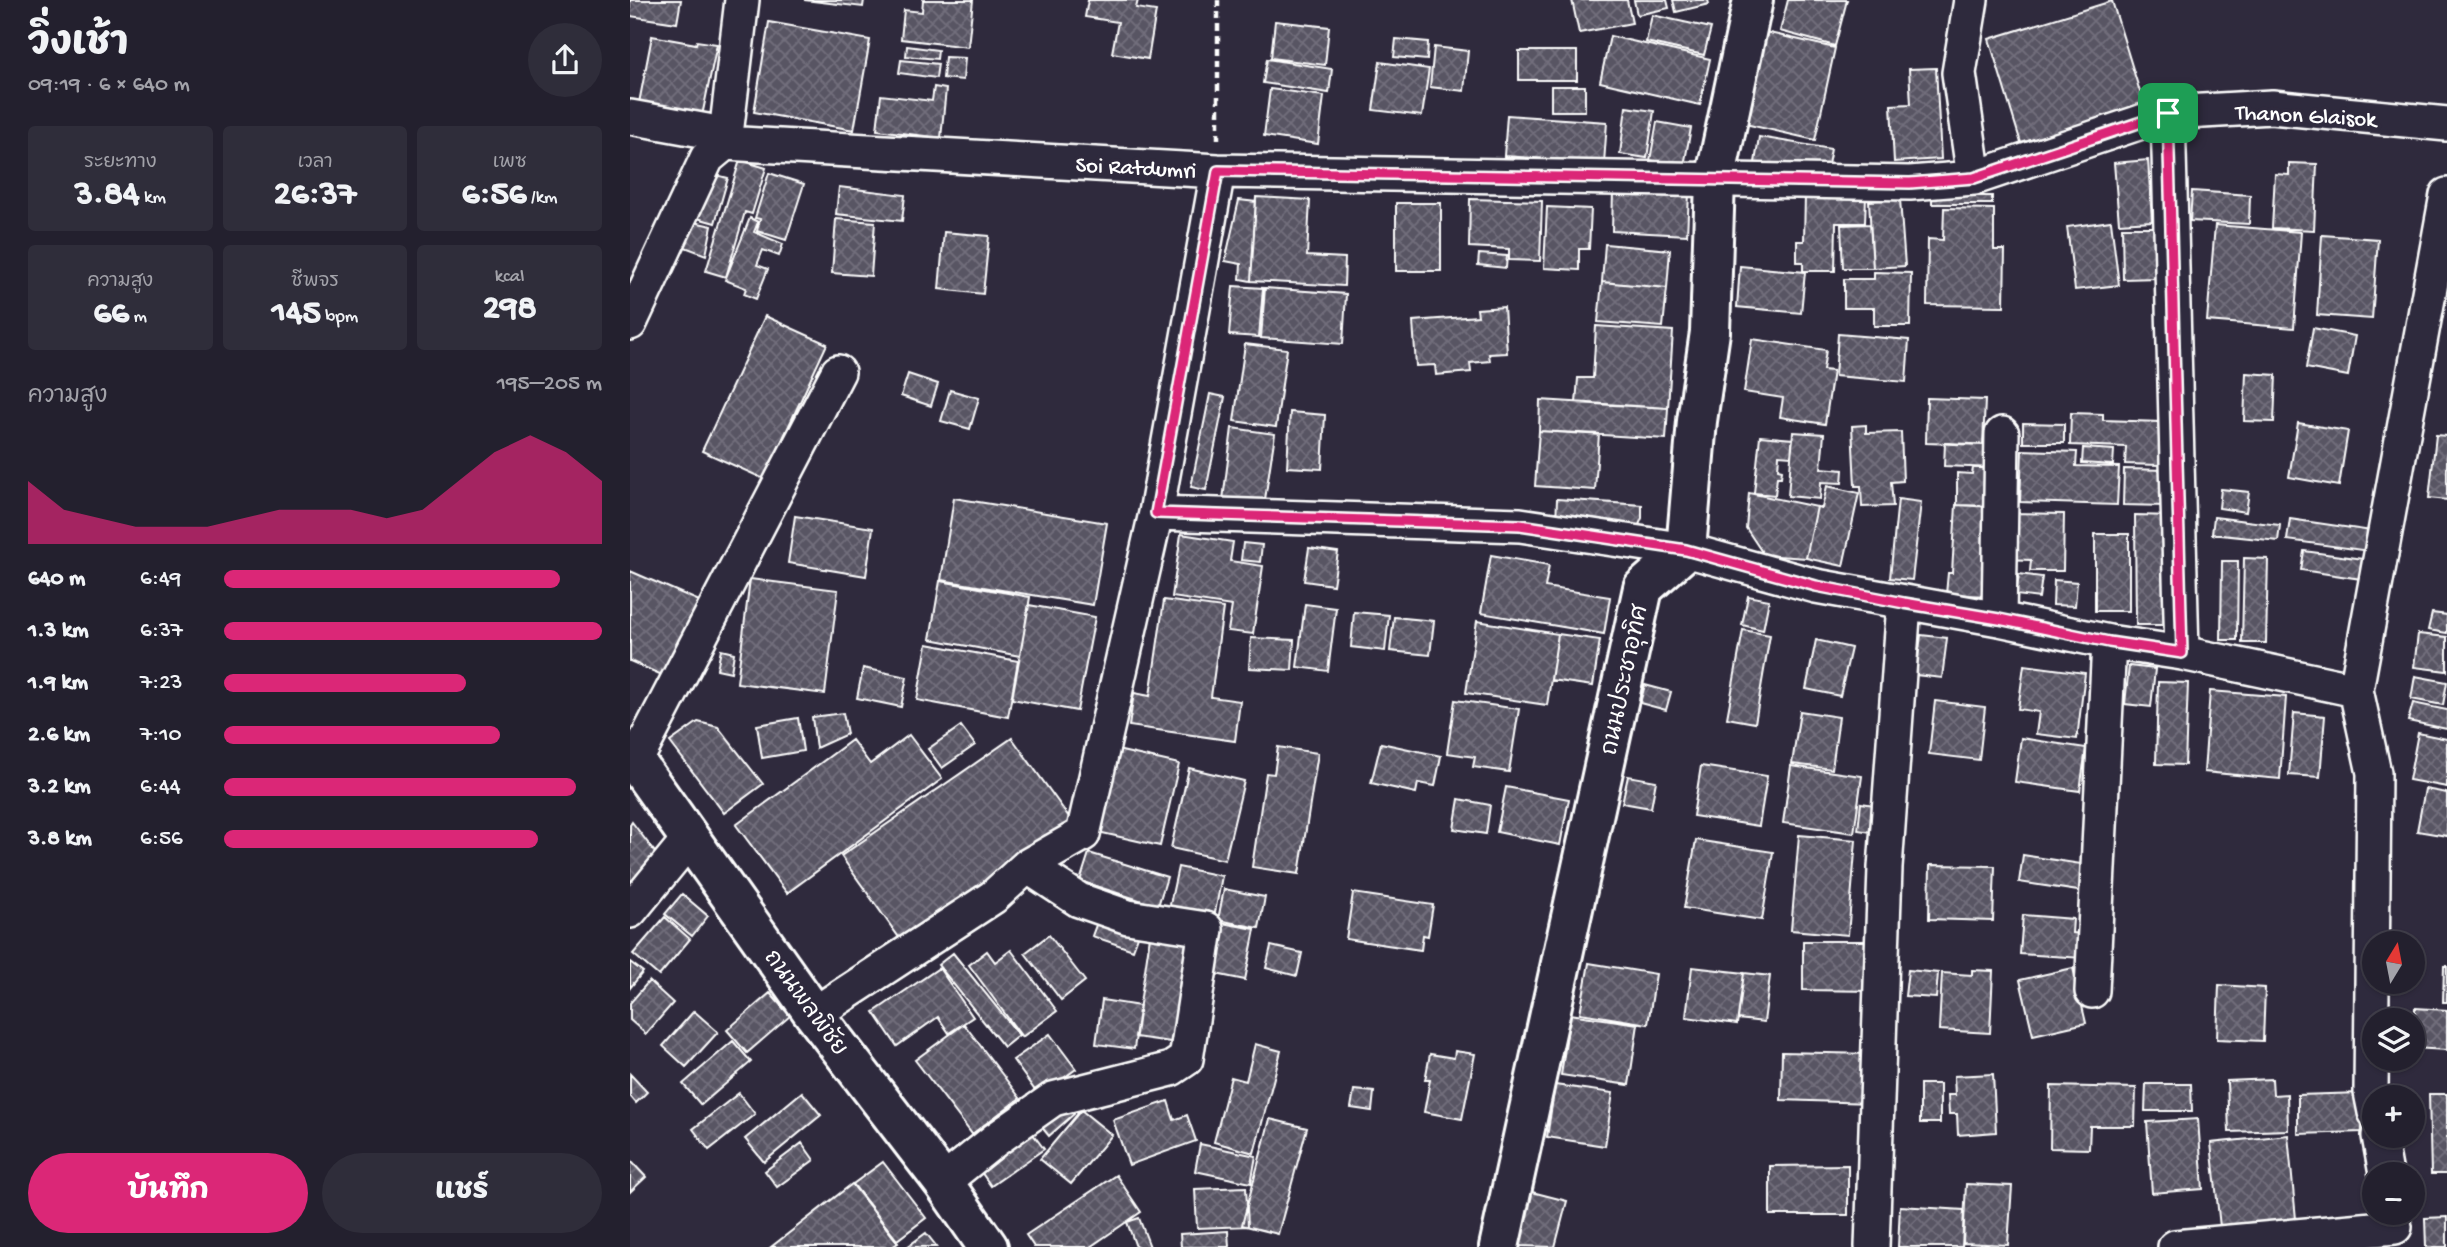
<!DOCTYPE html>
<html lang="th">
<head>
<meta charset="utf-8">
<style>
  :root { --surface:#23202e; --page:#2f2d3a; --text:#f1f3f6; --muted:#a3a3aa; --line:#403e4a; --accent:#db2777 }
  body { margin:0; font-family:"Gochi Hand","Playpen Sans Thai",sans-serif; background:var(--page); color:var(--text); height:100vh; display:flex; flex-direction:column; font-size:26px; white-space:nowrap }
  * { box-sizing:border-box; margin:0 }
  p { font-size:23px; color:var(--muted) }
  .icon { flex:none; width:38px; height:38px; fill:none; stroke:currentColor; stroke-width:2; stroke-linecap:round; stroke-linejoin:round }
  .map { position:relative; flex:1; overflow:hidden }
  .drawer { display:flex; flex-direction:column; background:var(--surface); width:630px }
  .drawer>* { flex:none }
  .needle { width:46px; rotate:10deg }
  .controls { position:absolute; left:1732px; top:931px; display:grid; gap:14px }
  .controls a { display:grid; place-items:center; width:63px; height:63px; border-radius:50%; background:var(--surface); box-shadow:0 2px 5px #0004,0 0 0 2px var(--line); font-size:35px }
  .pin { position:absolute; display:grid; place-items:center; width:60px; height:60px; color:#fff; margin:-30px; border-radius:14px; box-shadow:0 4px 10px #0006 }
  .round { display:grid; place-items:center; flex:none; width:74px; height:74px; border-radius:37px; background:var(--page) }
  .summary { display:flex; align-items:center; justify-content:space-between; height:119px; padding:0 28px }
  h1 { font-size:38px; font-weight:800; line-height:52px }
  .figures { display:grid; grid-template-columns:repeat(3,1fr); gap:10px; height:119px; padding:7px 28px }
  .figures div { display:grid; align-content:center; border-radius:7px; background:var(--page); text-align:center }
  .figures b { font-size:35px; font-weight:800 }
  .figures small { font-size:19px; font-weight:400 }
  .figures p { font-size:19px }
  .chart { height:196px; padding:14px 28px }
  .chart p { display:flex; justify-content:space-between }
  .chart svg { width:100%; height:126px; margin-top:7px; fill:var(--accent); opacity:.7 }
  .button { display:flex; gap:14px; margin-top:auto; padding:14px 28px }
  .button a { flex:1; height:80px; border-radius:42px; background:var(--accent); color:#fff; font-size:28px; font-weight:800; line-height:80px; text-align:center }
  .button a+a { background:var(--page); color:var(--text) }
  ul { padding:0 28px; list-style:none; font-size:23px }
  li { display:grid; grid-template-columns:112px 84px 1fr; align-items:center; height:52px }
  li i { height:18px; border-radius:9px; background:var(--accent) }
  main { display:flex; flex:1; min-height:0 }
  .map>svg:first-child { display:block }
</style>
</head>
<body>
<main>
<section class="drawer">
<div class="summary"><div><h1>วิ่งเช้า</h1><p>09:19 · 6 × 640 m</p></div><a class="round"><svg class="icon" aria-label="share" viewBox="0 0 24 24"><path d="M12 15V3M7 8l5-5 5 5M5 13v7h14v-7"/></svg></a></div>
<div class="figures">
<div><p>ระยะทาง</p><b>3.84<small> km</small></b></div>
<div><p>เวลา</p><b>26:37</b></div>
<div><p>เพซ</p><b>6:56<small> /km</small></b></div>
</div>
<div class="figures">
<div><p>ความสูง</p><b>66<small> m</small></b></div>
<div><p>ชีพจร</p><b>145<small> bpm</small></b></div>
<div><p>kcal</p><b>298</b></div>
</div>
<div class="chart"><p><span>ความสูง</span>195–205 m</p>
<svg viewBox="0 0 160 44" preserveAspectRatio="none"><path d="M0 44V22L10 32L20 35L30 38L40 38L50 38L60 35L70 32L80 32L90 32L100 35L110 32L120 22L130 12L140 6L150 12L160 22V44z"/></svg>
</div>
<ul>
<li><b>640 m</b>6:49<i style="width:89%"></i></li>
<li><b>1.3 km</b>6:37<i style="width:100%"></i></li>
<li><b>1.9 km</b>7:23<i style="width:64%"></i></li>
<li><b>2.6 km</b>7:10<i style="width:73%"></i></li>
<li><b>3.2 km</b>6:44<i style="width:93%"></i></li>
<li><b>3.8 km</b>6:56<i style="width:83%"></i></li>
</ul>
<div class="button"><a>บันทึก</a><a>แชร์</a></div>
</section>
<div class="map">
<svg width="1817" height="1247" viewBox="0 0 1817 1247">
  <defs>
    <pattern id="building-cross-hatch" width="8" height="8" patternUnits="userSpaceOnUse" patternTransform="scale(1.75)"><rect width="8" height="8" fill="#595564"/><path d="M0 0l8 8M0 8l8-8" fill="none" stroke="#726e7b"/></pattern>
  </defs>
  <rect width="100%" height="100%" fill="#2f2a3d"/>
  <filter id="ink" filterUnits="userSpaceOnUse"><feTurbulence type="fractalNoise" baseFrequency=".0143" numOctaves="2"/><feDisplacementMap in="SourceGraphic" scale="14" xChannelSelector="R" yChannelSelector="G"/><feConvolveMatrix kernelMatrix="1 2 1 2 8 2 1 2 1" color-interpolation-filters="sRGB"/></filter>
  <g filter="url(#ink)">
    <path fill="url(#building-cross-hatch)" stroke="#fff" stroke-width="2" d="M0,0H51L47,23L0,16Z
      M174,0H234L233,7Z
      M293,0H343L338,47L271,39L274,10L292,12Z
      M458,0H508L506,8L526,11L518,59L482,53L488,22L455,17Z
      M942,0H997L1002,23L949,33Z
      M1004,0H1037L1039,8L1007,15Z
      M1043,0H1078L1079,4L1046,12Z
      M1158,0H1217L1205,46L1150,31Z
      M1482,1L1514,105L1391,143L1359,39Z
      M1022,15L1081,28L1074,55L1016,42Z
      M645,21L699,27L695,65L641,58Z
      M139,22L240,40L224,130L124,112Z
      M1135,32L1205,48L1185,140L1115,124Z
      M22,36L66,44L67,41L87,44L72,116L9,103Z
      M980,36L1080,59L1070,105L970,82Z
      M766,39L798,42L797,60L764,57Z
      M277,46L308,50L307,59L276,56Z
      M804,47L838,51L834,91L800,87Z
      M889,51H947V80H889Z
      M315,57L335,58L333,80L313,78Z
      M637,59L702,69L699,93L633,83Z
      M271,60L308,64L306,78L269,73Z
      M750,62L799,69L792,116L743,110Z
      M1306,68L1311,159L1264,162L1261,105L1281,104L1279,69Z
      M921,86H955V111H921Z
      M304,87L316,89L311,138L247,130L251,95L302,101Z
      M640,89L694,96L688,144L634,136Z
      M996,107L1024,111L1017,158L990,154Z
      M877,115L977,122L974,163L874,156Z
      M1027,122L1061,128L1054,166L1020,160Z
      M1129,137L1201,149L1195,180L1124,169Z
      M110,160L136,168L122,214L115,212L96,277L76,271Z
      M1518,160L1522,221L1489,223L1484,163Z
      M1659,163L1687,164L1684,230L1642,228L1645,174L1659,175Z
      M139,173L174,184L156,240L127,231L130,219L125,218Z
      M82,174L98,178L85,223L60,216Z
      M209,187L275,195L272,221L206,214Z
      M983,190L1059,193L1057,235L982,231Z
      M1562,191L1620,195L1619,224L1560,221Z
      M1175,195L1236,196L1235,223H1206L1205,271H1173V262H1167V241H1174Z
      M1302,196H1362V204H1302Z
      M626,197L680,200L677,256L715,258L714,286L621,281Z
      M840,199L912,201L910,261L879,260V249L839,247Z
      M1270,199L1275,266L1243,268L1239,201Z
      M609,200L626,202L621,281L610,279L611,264L595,261Z
      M766,203H811V271H766Z
      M917,207L961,209L959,249H949V270L914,268Z
      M1314,208L1364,209V250H1375L1374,306L1297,305L1298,239L1313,240Z
      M120,218L128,222L124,232L153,244L149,256L133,250L127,265L138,269L126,299L114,294L116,288L95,280Z
      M206,219L245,222L241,276L202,273Z
      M59,221L82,226L76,255L47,244Z
      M1481,221L1489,285L1445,290L1437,227Z
      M1240,224L1243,268H1213L1211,225Z
      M1585,225L1671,232L1664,328L1577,321Z
      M1492,227H1526L1527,278L1493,279Z
      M314,232L359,236L353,294L309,289Z
      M1692,235L1748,239L1742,319L1687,315Z
      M975,244L1040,250L1037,288L972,282Z
      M849,254L877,256L876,268L848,265Z
      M1110,266L1175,272L1171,313L1107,307Z
      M1244,272L1281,273L1280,326H1244V308H1214V279H1244Z
      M972,282L1037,288L1033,327L968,322Z
      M603,286L633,288L629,337L599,335Z
      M635,288L716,294L713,344L631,338Z
      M874,307L877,353L859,354L860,361L840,363L841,372L806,375L805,365L786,366L783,321L848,316L847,309Z
      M135,316L197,344L134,479L72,451Z
      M966,326L1043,331L1038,408L946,403L948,378H963Z
      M1683,328L1725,336L1718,376L1676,368Z
      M1208,334L1279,340L1276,382L1205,376Z
      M1122,339L1196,350L1193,370L1203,371L1195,424L1150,417L1153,398L1114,392Z
      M615,344L657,349L646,427L604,421Z
      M1616,373L1646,375L1644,422L1614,421Z
      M278,374L308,384L301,406L271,396Z
      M320,390L349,398L340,429L311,421Z
      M580,394L595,397L576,490L561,487Z
      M1297,398L1355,400L1353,445L1296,443Z
      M910,400L1038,408L1036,439L909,431Z
      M660,412L695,415L692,469L657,467Z
      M1441,413L1473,414V420L1531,422L1530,465L1495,464L1496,447L1440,445Z
      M1393,423L1434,424V443H1393Z
      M1668,423L1718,431L1709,486L1659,477Z
      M1236,425V433L1271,432L1273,481L1261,482L1263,506L1232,507L1231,486H1225L1222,426Z
      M602,428L645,434L634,506L593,500Z
      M909,431L969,434L965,490L905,486Z
      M1163,432L1194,434L1191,468L1213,470L1212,483L1191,482L1190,499L1158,496Z
      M1806,435L1817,436V500L1799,498Z
      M1130,436L1163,439L1161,456L1149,455L1148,469L1152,470L1151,477H1147L1145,495L1124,493Z
      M1315,443L1366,445L1365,468L1314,466Z
      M1453,448L1484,450L1483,465L1452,463Z
      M1392,450L1447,452L1446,466L1489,467L1487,505L1390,502Z
      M1343,468H1365L1364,506L1327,505V473L1342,474Z
      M1494,469L1538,470L1537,506L1493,505Z
      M1197,486L1229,493L1213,566L1176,558L1187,507L1192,508Z
      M1591,489L1619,492L1616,512L1589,508Z
      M1119,493L1187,507L1176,558L1134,555L1116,528Z
      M324,498L477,523L463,605L311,580Z
      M927,499L1012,505V518L1009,525L1000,528L926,523Z
      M1268,499L1291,502L1282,580L1260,578Z
      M1326,505L1364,507L1358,596L1316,594L1318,573H1322Z
      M1377,513L1434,514L1433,571H1400L1401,560L1376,559Z
      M1505,515L1543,516V625H1506Z
      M165,516L243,528L236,576L158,563Z
      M1584,517L1650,525L1648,541L1582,534Z
      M1660,519L1742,531L1739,551L1657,540Z
      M551,534L603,542L600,561L633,566L623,634L598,631L602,606L542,597Z
      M1465,534H1499V611H1465Z
      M613,543L632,545L630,562L611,560Z
      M679,548L708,552L703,585L674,581Z
      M1674,551L1741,560L1738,580L1671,570Z
      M861,555L919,565L915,587L980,597L974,634L851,613Z
      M1614,558L1638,559L1636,643H1612Z
      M1592,561H1608L1607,640H1591Z
      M0,571L74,603L41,679L0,661Z
      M1389,574L1412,577L1409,598L1386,595Z
      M120,579L208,590L195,694L107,683Z
      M1424,580L1447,582L1445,606L1423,605Z
      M310,581L400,597L390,656L300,639Z
      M1118,596L1139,600L1133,630L1112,625Z
      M534,600L593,608L581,697L610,701L605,741L499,726L504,693L520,696Z
      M675,604L706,608L698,671L667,667Z
      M399,605L465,617L447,711L382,699Z
      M724,612L759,615L755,651L721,647Z
      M1802,613L1817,615V633L1798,630Z
      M764,617L804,621L800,655L760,651Z
      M847,621L928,634L917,705L836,693Z
      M1113,630L1140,635L1125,723L1097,718Z
      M928,634L970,640L963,686L921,680Z
      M1788,634L1817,637V671L1784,667Z
      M1291,635L1317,638L1312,678L1286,675Z
      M621,638L664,640L662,670L619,668Z
      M1186,640L1221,648L1210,696L1176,689Z
      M297,644L388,661L378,717L287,700Z
      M91,650L104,653L101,672L87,669Z
      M1394,665L1455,673L1447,739L1406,734L1409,712L1388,709Z
      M1499,666L1525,669L1521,707L1495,704Z
      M233,668L277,677L271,707L227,698Z
      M1785,676L1817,682L1813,705L1781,699Z
      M1528,682L1558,683L1555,765L1526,764Z
      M1015,685L1041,692L1036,710L1010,703Z
      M1580,691L1656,697L1650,779L1574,772Z
      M825,700L889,709L879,772L843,767L845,757L817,753Z
      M1305,701L1355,707L1349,760L1299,754Z
      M1783,703L1817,710V729L1778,721Z
      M1170,711L1209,717L1202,769L1162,764Z
      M213,713L217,734L186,748L182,717Z
      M1664,713L1695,716L1690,777L1659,775Z
      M168,718L173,751L132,758L127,725Z
      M68,722L88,727L133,784L94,813L40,742Z
      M331,726L345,745L312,768L298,749Z
      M1788,733L1817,739V787L1779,780Z
      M279,735L312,779L157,893L106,825L222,740L240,764Z
      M382,738L444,824L273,943L211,856Z
      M1391,738L1456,748L1450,791L1385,782Z
      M751,743L811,756L805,786L788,783L786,793L741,783Z
      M648,747L688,753L669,874L622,867L636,773L644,774Z
      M487,750L549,764L530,846L468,832Z
      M1071,766L1137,776L1129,826L1063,816Z
      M1161,766L1232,776L1224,833L1153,823Z
      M559,768L614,781L595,860L541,848Z
      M998,776L1026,781L1021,808L992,803Z
      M876,787L939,799L930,845L867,832Z
      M1795,789L1817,793V836L1787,831Z
      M829,799L860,805L856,834L824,829Z
      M1231,803L1245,805L1242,832L1228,830Z
      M2,822L27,855L0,888V825Z
      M1169,835L1226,840L1218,935L1161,930Z
      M1066,840L1143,852L1132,920L1054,908Z
      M459,853L537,877L528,906L450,881Z
      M1393,855L1458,865L1455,892L1389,882Z
      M1300,865L1365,866L1363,921L1299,919Z
      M548,867L592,876L584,918L539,909Z
      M594,889L635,897L629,928L588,920Z
      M723,893L803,905L798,936L793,935L791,950L716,939Z
      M52,894L78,916L62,936L35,914Z
      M1393,915L1443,919L1442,933L1455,934L1453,958L1390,954Z
      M35,917L60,939L29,976L3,954Z
      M469,917L510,931L503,950L462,936Z
      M581,921L625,929L615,980L571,971Z
      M521,930L563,936L548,1043L505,1037Z
      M419,935L455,981L431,1000L395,953Z
      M1173,941H1246L1245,991L1173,990Z
      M641,946L672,953L667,976L636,968Z
      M381,950L427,1011L392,1037L339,965L357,951L365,962Z
      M323,953L389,1035L374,1047L308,965Z
      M0,962L13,972L0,988Z
      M959,963L1026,974L1018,1024L950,1013Z
      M1814,966H1817V1002H1813Z
      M1062,967L1114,973L1107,1024L1056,1017Z
      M309,968L343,1017L319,1033L308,1017L267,1046L244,1012Z
      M1443,968L1456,1023L1403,1035L1390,980Z
      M1278,970L1308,973L1306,998L1275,996Z
      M1342,970L1363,971L1360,1033L1309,1030L1312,973L1342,975Z
      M1114,973L1140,976L1134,1022L1108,1019Z
      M19,981L43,1003L16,1034L0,1020V1003Z
      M1589,985L1635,988L1633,1041L1587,1039Z
      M140,993L160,1016L117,1053L97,1030Z
      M472,1000L510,1006L504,1049L466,1044Z
      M1785,1008L1817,1010V1050L1783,1048Z
      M64,1011L88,1032L56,1067L33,1046Z
      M940,1014L1008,1024L999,1085L931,1075Z
      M334,1024L390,1098L342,1134L285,1060Z
      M420,1034L446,1069L409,1096L383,1060Z
      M103,1041L121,1062L71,1105L53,1084Z
      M625,1044L651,1051L624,1153L584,1142L601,1077L616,1081Z
      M825,1051L845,1054L832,1119L794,1112L800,1080H795L800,1054L824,1058Z
      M1152,1052L1241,1054L1240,1103L1151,1100Z
      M0,1074L17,1092L6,1103L0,1096Z
      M1363,1074L1366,1132L1328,1135L1327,1114H1319L1318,1095H1325L1324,1076Z
      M1642,1079L1643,1095L1657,1094L1658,1130L1599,1132L1597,1081Z
      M1290,1084H1310V1123H1290Z
      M1516,1084H1561L1562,1111H1515Z
      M925,1085L983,1093L975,1146L917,1137Z
      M1421,1086L1506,1088L1505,1126H1460L1459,1149L1420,1148Z
      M724,1090L744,1092L742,1111L721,1108Z
      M172,1092L191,1115L134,1162L115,1139Z
      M109,1093L125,1114L79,1150L63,1129Z
      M1731,1093L1732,1132L1668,1134V1095Z
      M1799,1094H1817V1174H1801Z
      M538,1101L544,1120L557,1115L566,1141L499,1165L483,1120Z
      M435,1103L444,1114L419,1136L410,1125Z
      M451,1110L482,1135L441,1184L410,1159Z
      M640,1119L677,1128L648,1234L612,1225Z
      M1568,1119L1573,1189L1522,1193L1517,1122Z
      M397,1126L414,1149L361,1186L344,1162Z
      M1658,1135L1666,1219L1590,1227L1581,1143Z
      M172,1143L184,1160L147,1187L135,1171Z
      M570,1144L626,1156L621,1183L565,1171Z
      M0,1160L16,1177L0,1192Z
      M253,1162L296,1218L267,1240L223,1184Z
      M1218,1165V1215H1140V1166Z
      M486,1175L511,1212L460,1247H404L396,1235Z
      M222,1184L268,1243L262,1247H141Z
      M1336,1184L1382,1186L1378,1245L1333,1243Z
      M616,1187L618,1226L567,1228L565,1189Z
      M902,1192L937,1201L925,1247L889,1246Z
      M1270,1206L1334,1210L1332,1247H1268Z
      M1817,1217V1247H1796L1795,1218Z
      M509,1218L520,1247H506L497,1222Z
      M598,1231L599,1247H551L550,1234Z
      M296,1233L307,1247H277Z"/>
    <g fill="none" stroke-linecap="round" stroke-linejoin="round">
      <defs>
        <path id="minor" d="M1341,0L1329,73L1344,178
          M1538,113L1552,653
          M0,117L77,131L95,143L588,171L1280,183L1344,178L1538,113L1642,107L1817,124
          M0,323L77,158L95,143L112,0
          M526,513L890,525L1056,550L1186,586L1369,619L1479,642L1552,653L1726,690
          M1369,619L1372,434
          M5,762L208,372
          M0,911L59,839
          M1462,991L1479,642
          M184,1014L363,897L397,866L453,834L526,513L588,171
          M1745,1112L1741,1092L1744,773L1726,690L1817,195
          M1749,1136L1756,1174
          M313,1182L365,1140L423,1099L541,1069L556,1059L576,929L498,917L449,900L397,866
          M1242,1247L1255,868L1274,603
          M1545,1247L1765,1227"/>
        <path id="tertiary" d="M0,754L184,1014L313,1182L358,1247
          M869,1247L1013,588L1056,550L1067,421L1080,332L1085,180L1123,0"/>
      </defs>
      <use href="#minor" stroke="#fff" stroke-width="38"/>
      <use href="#tertiary" stroke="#fff" stroke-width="44"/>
      <path stroke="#fff" stroke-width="4.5" stroke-dasharray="7 5" stroke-linecap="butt" d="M588,139V0"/>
      <use href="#minor" stroke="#2f2a3d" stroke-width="33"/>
      <use href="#tertiary" stroke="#2f2a3d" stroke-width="38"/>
    </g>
  </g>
  <g fill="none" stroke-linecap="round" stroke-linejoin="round" filter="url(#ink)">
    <defs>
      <path id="route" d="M1538,113L1552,653L1479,642L1369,619L1274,603L1186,586L1056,550L890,525L526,513L588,171L1280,183L1344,178Z"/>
    </defs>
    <use href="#route" stroke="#fff" stroke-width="14"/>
    <use href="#route" stroke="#db2777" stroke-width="9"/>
  </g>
  <g text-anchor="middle" stroke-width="7" stroke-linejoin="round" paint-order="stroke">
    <g font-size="23" fill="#fff" stroke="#2f2a3d">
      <text transform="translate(1676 114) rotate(3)" y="8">Thanon Glaisok</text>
      <text transform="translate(506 166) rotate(3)" y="8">Soi Ratdumri</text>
      <text transform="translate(993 680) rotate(-78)" y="8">ถนนประชาอุทิศ</text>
      <text transform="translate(177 1002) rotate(54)" y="8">ถนนพลพิชัย</text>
    </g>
  </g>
</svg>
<div class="controls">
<a><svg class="needle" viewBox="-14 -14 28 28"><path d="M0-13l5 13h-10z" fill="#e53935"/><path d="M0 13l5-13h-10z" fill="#a3a3aa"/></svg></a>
<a><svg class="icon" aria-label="layers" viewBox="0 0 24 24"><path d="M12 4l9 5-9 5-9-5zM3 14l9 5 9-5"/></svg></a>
<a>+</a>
<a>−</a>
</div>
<div class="pin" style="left:1538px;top:113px;background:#1e9e55"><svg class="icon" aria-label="arrive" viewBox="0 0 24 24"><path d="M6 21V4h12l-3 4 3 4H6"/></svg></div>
</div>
</main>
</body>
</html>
